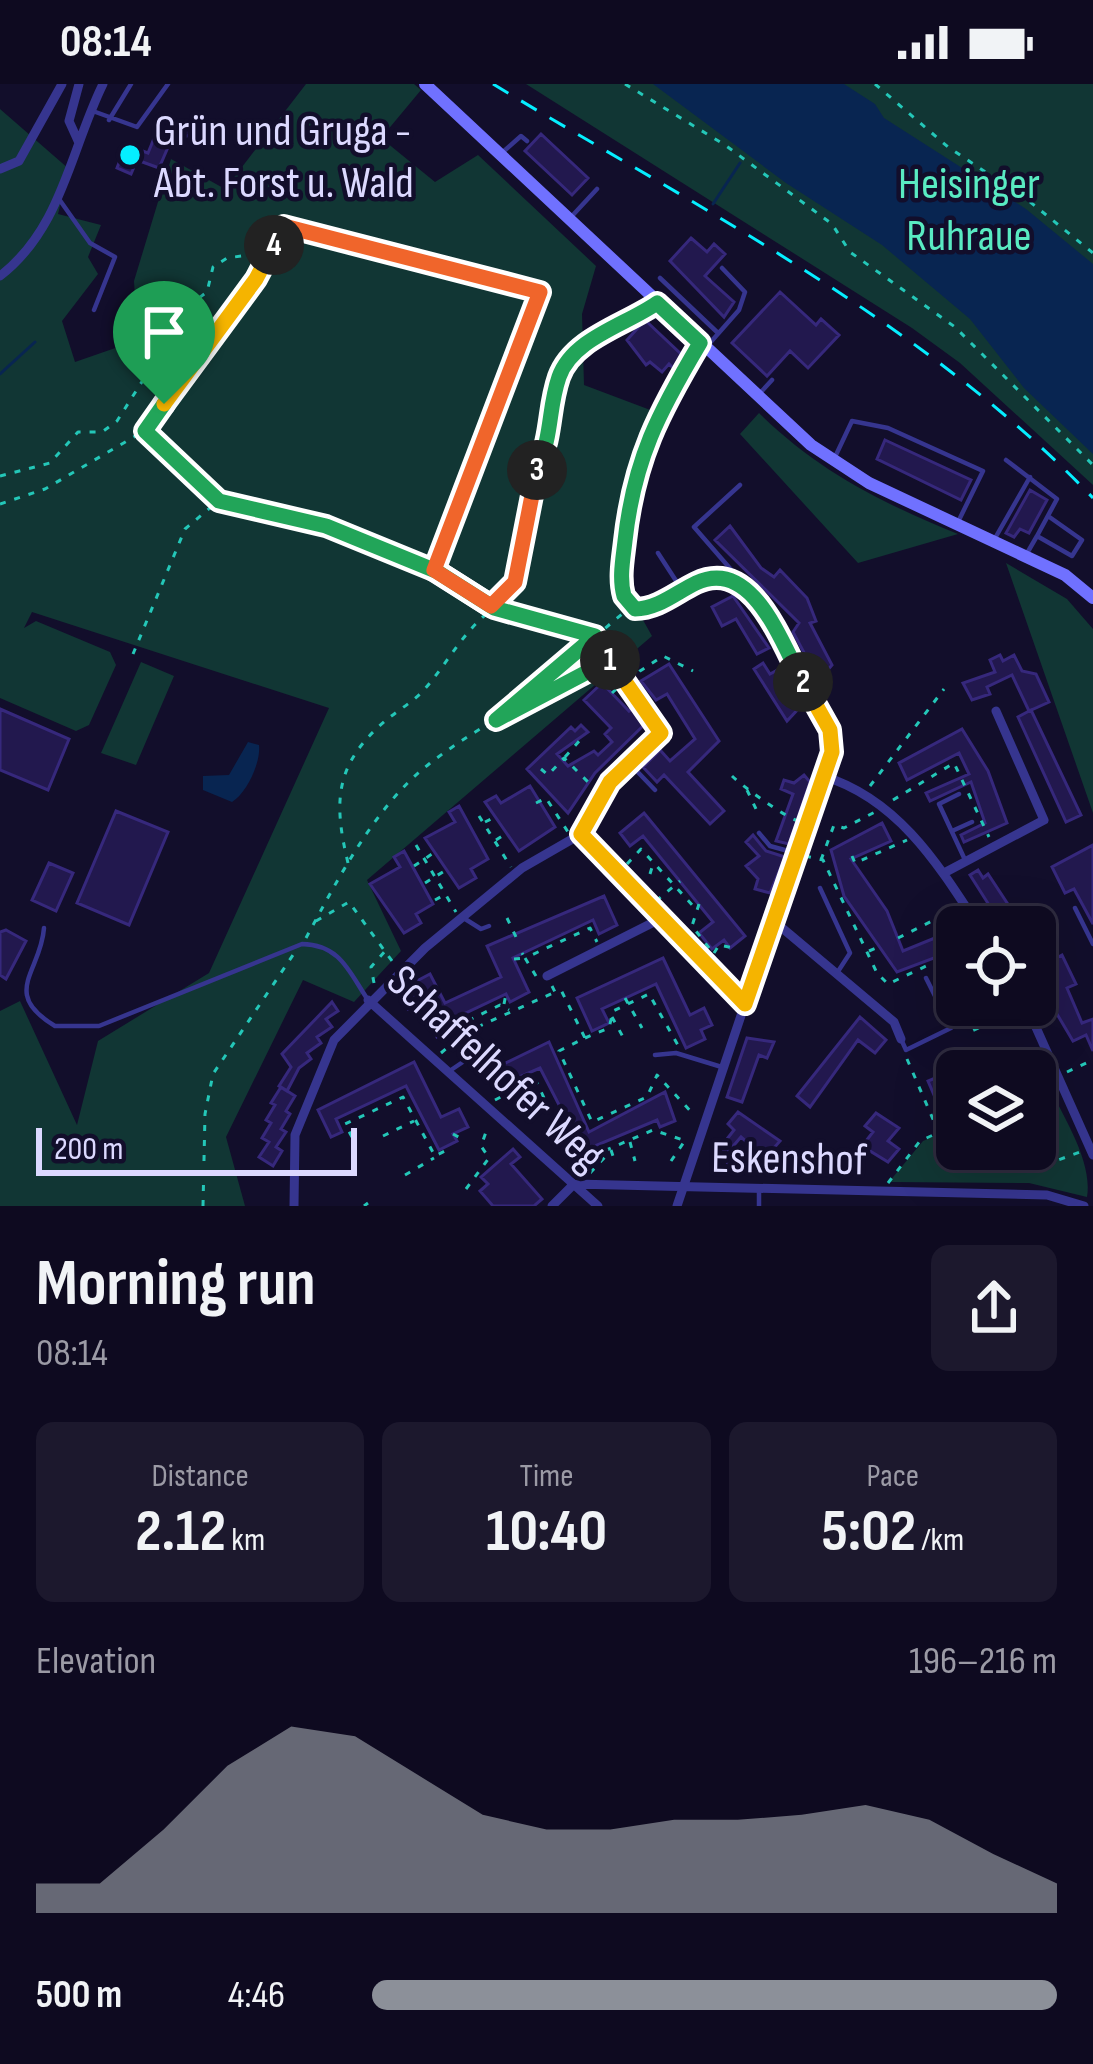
<!DOCTYPE html>
<html lang="en">
<head>
<meta charset="utf-8">
<style>
  :root { --surface:#0e0a20; --page:#1c182d; --text:#f1f3f6; --muted:#9b9aa5; --line:#2e2b3e; --accent:#8c9099 }
  body { margin:0; font-family:"Sofia Sans Condensed",sans-serif; background:var(--page); color:var(--text); height:100vh; display:flex; flex-direction:column; font-size:45px; white-space:nowrap }
  * { box-sizing:border-box; margin:0 }
  p { font-size:39px; color:var(--muted) }
  .icon { flex:none; width:66px; height:66px; fill:none; stroke:currentColor; stroke-width:2; stroke-linecap:round; stroke-linejoin:round }
  .map { position:relative; height:1122px; overflow:hidden }
  .side { display:flex; flex-direction:column; background:var(--surface); flex:1 }
  .side>* { flex:none }
  .tools { position:absolute; left:936px; top:822px; display:grid; gap:24px }
  .tools a { display:grid; place-items:center; width:120px; height:120px; border-radius:18px; background:var(--surface); box-shadow:0 12px 48px #0002,0 0 0 3px var(--line); font-size:60px }
  .scale { position:absolute; left:36px; bottom:30px; width:321px; box-sizing:border-box; padding-left:12px; border:6px solid #dcd9ff; border-top:0; font-size:33px; line-height:42px; white-space:nowrap; color:#dcd9ff; -webkit-text-stroke:9px #120e2b; paint-order:stroke }
  .pin { position:absolute; display:grid; place-items:center; width:102px; height:102px; color:#fff; margin:-123px -51px; border-radius:50% 50% 50% 0; rotate:-45deg; box-shadow:0 0 12px #0007 }
  .pin .icon { rotate:45deg }
  .km { position:absolute; width:60px; height:60px; margin:-30px; border-radius:50%; background:#222; color:#fff; font-size:33px; line-height:60px; text-align:center }
  .round { display:grid; place-items:center; flex:none; width:126px; height:126px; border-radius:18px; background:var(--page) }
  .headline { display:flex; align-items:center; justify-content:space-between; height:204px; padding:0 36px }
  h1 { font-size:66px; font-weight:700; line-height:90px }
  .figures { display:grid; grid-template-columns:repeat(3,1fr); gap:18px; height:204px; padding:12px 36px }
  .figures div { display:grid; align-content:center; border-radius:18px; background:var(--page); text-align:center }
  .figures b { font-size:60px; font-weight:700 }
  .figures small { font-size:33px; font-weight:400 }
  .figures p { font-size:33px }
  .chart { height:336px; padding:24px 36px }
  .chart p { display:flex; justify-content:space-between }
  .chart svg { width:100%; height:216px; margin-top:12px; fill:var(--accent); opacity:.7 }
  ul { padding:0 36px; list-style:none; font-size:39px }
  li { display:grid; grid-template-columns:192px 144px 1fr; align-items:center; height:90px }
  li i { height:30px; border-radius:15px; background:var(--accent) }
  .status { display:flex; justify-content:space-between; align-items:center; height:84px; padding:0 60px; background:var(--surface); direction:ltr }
  .status svg { height:33px; fill:currentColor }
  .map>svg:first-child { display:block }
</style>
</head>
<body>
<div class="status"><b>08:14</b><svg viewBox="0 0 49 12"><path d="M0 12V9h3v3zM5 12V6h3v6zM10 12V3h3v9zM15 12V0h3v12zM26 1h20v11H26zM47 4h2v5h-2z"/></svg></div>
<div class="map">
<svg width="1093" height="1122" viewBox="0 0 1093 1122">
  <rect width="100%" height="100%" fill="#120e2b"/>
  <path fill="#113634" d="M306,0H414L421,6L381,54L435,98L478,71L596,182L582,230L584,301L653,327C629,389 624,450 623,516L639,529L652,552L367,796L401,867L354,918L303,896L226,1053L245,1122H0V927L20,917L77,1041L98,957L209,889L329,624L32,528L24,544L36,537L110,568L116,581L89,641L76,647L0,614V25L69,85L58,130L101,141L88,173L98,190L62,237L75,278L124,261L137,246L134,197L171,75L225,105Z
    M526,0H1093V401L960,279L912,244Z
    M759,329C818,387 882,419 958,450L858,479L740,350Z
    M1006,479L1067,515L1093,545V729Z
    M141,578L174,592L136,681L101,669Z
    M1048,1000C1063,1033 1093,1077 1087,1113L1029,1099L889,1098L923,1057L957,1042V1065H1035V1006Z"/>
  <path fill="#082551" d="M653,0H844L875,20L884,34L1026,125L1093,180V370L1024,304L970,235L882,161L786,99Z
    M248,658L259,661C261,678 247,709 232,718L203,706V692L229,691Z"/>
  <g fill="none" stroke-linecap="round" stroke-linejoin="round">
    <path stroke="#082551" stroke-width="3" d="M713,120L740,79
      M0,290L35,258"/>
  </g>
  <path fill="#22184e" stroke="#36287c" stroke-width="3" d="M190,38L196,48L180,55L175,47L159,84L137,76L131,90L117,84L126,61L148,69L157,47L165,51Z
    M541,50L588,94L572,111L525,67Z
    M691,154L707,168L714,160L725,170L705,192L734,218L724,233L670,177Z
    M780,208L816,241L821,235L839,251L808,284L790,267L767,292L732,259Z
    M645,236L682,271L673,284L669,280L662,288L650,278L646,281L627,256Z
    M885,356L971,396L961,416L877,375Z
    M1030,406L1047,416L1029,449L1020,445L1014,453L1006,449Z
    M730,442L761,484L774,493L780,486L807,514L816,537L810,539L832,581L826,588L817,593L793,548L799,539L715,456Z
    M733,512L769,564L757,570L736,535L722,542L712,523Z
    M1000,571L1003,577L1014,571L1022,587L1036,590L1049,618L1029,627L1012,591L987,603L990,610L972,616L963,599L995,588L990,576Z
    M763,579L770,590L781,584L801,622L787,637L754,585Z
    M669,580L719,657L688,688L724,727L710,740L664,691L657,698L643,683L660,666L670,677L695,655L667,610L656,616L641,597Z
    M602,599L629,627L635,621L649,636L595,689L568,729L527,685L571,643L575,647L581,641L588,648L557,670L568,682L594,667L598,671L612,658L605,650L611,644L584,616Z
    M0,625L69,655L48,706L0,686Z
    M1031,626L1081,731L1066,738L1018,633Z
    M962,645L988,687L1007,739L964,758L961,751L985,739L971,698L930,717L926,709L969,690L959,669L907,696L899,679Z
    M804,691L810,698L789,760L776,757L793,710L781,705L784,696L794,699Z
    M530,702L555,743L519,767L485,718L496,712L501,719Z
    M459,722L488,775L471,785L476,794L459,804L425,754L455,738L449,728Z
    M116,727L168,748L129,841L77,819Z
    M644,729L745,852L730,864L724,856L712,865L699,849L713,838L643,752L630,762L620,749Z
    M882,739L891,757L851,775L887,827L903,867L947,849L953,854L957,902L939,872L897,888L844,812L831,766Z
    M753,751L766,767L785,773L770,809L755,805L758,795L746,782L759,772L746,758Z
    M1093,761V840L1074,805L1065,809L1052,783Z
    M404,767L433,820L416,830L421,839L404,849L370,800L400,783L394,773Z
    M49,779L73,789L56,827L32,816Z
    M978,786L983,794L988,790L1023,843H1003L970,791Z
    M604,812L617,841L599,850L593,836L513,874L529,908L510,918L506,910L451,936L456,945L437,953L421,919L408,925L400,906L430,890L445,919L501,893L487,862Z
    M6,846L26,857L6,895L0,891V848Z
    M1035,861L1047,879L1062,871L1076,900L1067,904L1082,939L1093,935V967L1086,951L1073,957L1054,925L1053,907L1044,905L1038,893L1049,882L1035,880Z
    M663,874L690,931L704,924L712,941L701,946L705,955L686,964L656,900L602,925L609,939L592,947L577,914Z
    M332,918L338,927L326,935L332,943L317,953L321,959L307,969L311,975L299,984L287,1007L279,1002L291,983L282,970Z
    M860,933L886,956L875,969L858,956L810,1023L797,1012Z
    M747,954L774,958L767,974L759,971L742,1018L727,1013Z
    M549,958L589,1048L665,1008L675,1037L660,1043L657,1036L597,1061L601,1071L588,1077L540,984L496,1003L489,987Z
    M414,978L441,1033L459,1025L468,1043L453,1050L457,1057L439,1066L406,1002L336,1035L342,1048L331,1053L318,1026Z
    M940,992L944,1000L957,994V1034L946,1039L928,997Z
    M281,1003L295,1012L286,1027L290,1030L281,1045L286,1048L276,1063L282,1067L273,1082L259,1073L269,1058L262,1054L271,1039L266,1036L275,1021L271,1019Z
    M738,1028L780,1057L765,1074L741,1053L729,1067L735,1073L729,1080L716,1069L734,1046L728,1040Z
    M876,1029L899,1044L888,1057L899,1065L888,1078L862,1062L873,1048L865,1042Z
    M513,1065L520,1073L511,1080L542,1115L534,1122H493L480,1107L488,1100L481,1093Z"/>
  <g fill="none" stroke-linecap="round" stroke-linejoin="round">
    <path stroke="#24c7b8" stroke-width="3" stroke-dasharray="6 9" stroke-linecap="butt" d="M625,0L725,61L832,140L850,168L955,243L1093,381
      M875,0L948,63L1029,117L1093,169
      M144,347L256,195L284,143L540,208L434,486
      M0,392L50,379L78,348H102L117,337L192,219L207,208L213,183L227,174L270,168
      M0,420L45,405L144,347L219,417L326,442L435,487L494,524
      M493,521L517,490L533,398L551,356L558,294L589,258
      M133,570L185,445L217,418
      M631,600L640,587L663,572L693,587
      M612,609L625,597
      M502,631L628,525
      M565,673L582,654
      M541,685L548,691L564,674L597,707
      M732,692C742,702 785,733 798,737
      M870,702L944,605
      M747,706L756,725
      M893,716L954,679L989,753
      M536,719L546,714L568,748
      M479,732L511,783
      M485,738L497,732
      M496,756L507,749
      M416,761L456,828
      M805,772L823,776L877,889L888,900L939,876L957,915
      M852,772L855,779L907,756
      M821,776L834,741L844,744L875,728
      M348,779C333,717 335,680 385,637C397,627 411,619 422,608C447,581 463,546 494,524L595,552
      M627,780L641,765L695,824
      M414,782L435,768
      M650,790L653,780
      M425,799L446,786
      M435,816L444,811
      M656,817L680,797
      M699,820L692,842L713,869
      M507,834L516,853
      M316,837L349,818L395,881
      M306,854C338,795 375,722 429,680C483,638 547,608 606,575L615,578L657,642
      M898,854L958,824
      M724,862L734,864
      M869,867L881,862
      M714,869L721,858
      M514,875L525,874L522,869
      M536,892L525,874L590,844L597,858
      M374,899L371,883L386,866
      M552,902L555,908L561,906L585,954L559,967L592,1038L647,1013L657,991L695,1032
      M625,914L642,944
      M504,920L506,910
      M960,921L972,947L1015,927
      M612,933L623,953
      M463,947L461,940L500,921L509,926
      M585,954L609,944L613,927L649,910L679,963
      M448,955L447,949L460,944
      M441,969L464,949L553,909
      M907,975L939,1049L957,1054
      M1067,988L1093,976
      M1035,1003L1048,997
      M495,1016L535,995L556,1039L541,1055
      M453,1050L466,1057
      M383,1052L414,1037
      M352,1053L345,1040L403,1013L435,1072L447,1066
      M630,1058L635,1077
      M1020,1065L1025,1088L1080,1068
      M611,1066L615,1078
      M671,1077L684,1058
      M590,1089L606,1072L604,1067L653,1046L686,1057
      M405,1091L434,1074
      M888,1099L920,1057L957,1040
      M466,1105L489,1074L481,1062L486,1048
      M203,1122L205,1030L213,990L293,871
      M364,1122L368,1119"/>
    <path stroke="#36358f" stroke-width="4.5" d="M90,26L137,43L168,0
      M109,36L131,0
      M504,67L521,52L527,57
      M59,115L90,159L115,173L94,226
      M572,132L597,105
      M660,194L718,249
      M598,253L657,219
      M709,260L739,226L745,208L722,184
      M761,308L772,296
      M835,373L852,337L888,344L983,387L959,436
      M1006,376L1057,415L1037,452
      M994,456L1030,393
      M658,469L682,506
      M1026,471L1037,452L1072,472L1082,456L1048,432
      M732,496L734,489L694,443L740,401
      M632,682L655,706
      M959,710L939,720L966,778
      M952,747L972,738
      M759,749L770,762L792,768
      M820,804L850,869L837,889
      M1075,824L1093,860
      M462,833L481,845L489,842
      M44,844C41,888 0,909 55,942H99L302,860C341,861 349,888 368,916
      M1035,887L1042,884
      M1035,916L1047,911
      M901,955L906,966L951,944L926,894
      M655,971L676,969L725,984
      M451,986L485,963
      M759,1122V1105"/>
    <path stroke="#36358f" stroke-width="9" d="M79,59L69,37L79,0
      M0,85L19,77L62,0
      M0,192C62,144 70,67 103,0
      M823,692C898,715 938,780 979,843
      M581,750L745,920
      M944,789L1044,736L996,627
      M775,838L894,938L901,955
      M547,892L662,834
      M368,916L598,1122
      M1026,921L1093,1071
      M574,1100L1047,1111L1084,1122
      M294,1122L295,1051L334,956L425,864L522,784L581,750L611,698L661,649
      M552,1122L574,1100
      M677,1122L833,658L759,519C716,464 688,514 641,525L624,512C612,465 638,364 660,322C672,300 687,280 700,259"/>
    <path stroke="#7071ff" stroke-width="12" d="M425,0L811,361L869,399L1065,491L1093,514"/>
    <path stroke="#05eeff" stroke-width="3" stroke-dasharray="18 15" stroke-linecap="butt" d="M493,0C698,124 926,239 1093,414"/>
  </g>
  <g fill="none" stroke-linecap="round" stroke-linejoin="round">
    <defs>
      <path id="split-1" d="M164,320L145,347L219,417L326,442L436,487L494,524L595,552L496,636L610,576"/>
      <path id="split-2" d="M610,576L661,649L610,698L581,750L745,920L832,668L830,646L803,598"/>
      <path id="split-3" d="M537,386C553,349 548,325 559,293C573,254 626,241 657,219L700,259C659,328 634,375 625,457C623,475 619,494 624,512L635,525C658,525 677,508 696,499C753,472 782,561 803,598"/>
      <path id="split-4" d="M274,161L284,142L540,208L434,486L491,522L515,498L537,386"/>
      <path id="split-5" d="M164,320L256,195L274,161"/>
    </defs>
    <use href="#split-1" stroke="#fff" stroke-width="24"/>
    <use href="#split-2" stroke="#fff" stroke-width="24"/>
    <use href="#split-3" stroke="#fff" stroke-width="24"/>
    <use href="#split-4" stroke="#fff" stroke-width="24"/>
    <use href="#split-5" stroke="#fff" stroke-width="24"/>
    <use href="#split-1" stroke="#22a559" stroke-width="15"/>
    <use href="#split-2" stroke="#f5b400" stroke-width="15"/>
    <use href="#split-3" stroke="#22a559" stroke-width="15"/>
    <use href="#split-4" stroke="#f0652b" stroke-width="15"/>
    <use href="#split-5" stroke="#f5b400" stroke-width="15"/>
  </g>
  <circle fill="#05eeff" stroke="#120e2b" stroke-width="4.5" cx="130" cy="71" r="12"/>
  <g text-anchor="middle" stroke-width="9" stroke-linejoin="round" paint-order="stroke">
    <g font-size="45" fill="#dcd9ff" stroke="#120e2b" text-anchor="start">
      <text x="154" y="61">Grün und Gruga -<tspan x="154" dy="52">Abt. Forst u. Wald</tspan></text>
    </g>
    <g font-size="45" fill="#59ebc2" stroke="#120e2b">
      <text x="969" y="114">Heisinger<tspan x="969" dy="52">Ruhraue</tspan></text>
    </g>
    <g font-size="45" fill="#dcd9ff" stroke="#120e2b">
      <text transform="translate(497 983) rotate(43)" y="16">Schaffelhofer Weg</text>
      <text transform="translate(789 1073) rotate(1)" y="16">Eskenshof</text>
    </g>
  </g>
</svg>
<div class="tools">
<a><svg class="icon" aria-label="locate" viewBox="0 0 24 24"><circle cx="12" cy="12" r="6"/><path d="M12 2v4M12 18v4M2 12h4M18 12h4"/></svg></a>
<a><svg class="icon" aria-label="layers" viewBox="0 0 24 24"><path d="M12 4l9 5-9 5-9-5zM3 14l9 5 9-5"/></svg></a>
</div>
<div class="scale">200 m</div>
<div class="pin" style="left:164px;top:320px;background:#1e9e55"><svg class="icon" aria-label="arrive" viewBox="0 0 24 24"><path d="M6 21V4h12l-3 4 3 4H6"/></svg></div>
<b class="km" style="left:610px;top:576px">1</b>
<b class="km" style="left:803px;top:598px">2</b>
<b class="km" style="left:537px;top:386px">3</b>
<b class="km" style="left:274px;top:161px">4</b>
</div>
<section class="side">
<div class="headline"><div><h1>Morning run</h1><p>08:14</p></div><a class="round"><svg class="icon" aria-label="share" viewBox="0 0 24 24"><path d="M12 15V3M7 8l5-5 5 5M5 13v7h14v-7"/></svg></a></div>
<div class="figures">
<div><p>Distance</p><b>2.12<small> km</small></b></div>
<div><p>Time</p><b>10:40</b></div>
<div><p>Pace</p><b>5:02<small> /km</small></b></div>
</div>
<div class="chart"><p><span>Elevation</span>196–216 m</p>
<svg viewBox="0 0 160 44" preserveAspectRatio="none"><path d="M0 44V38L10 38L20 27L30 14L40 6L50 8L60 16L70 24L80 27L90 27L100 25L110 25L120 24L130 22L140 25L150 32L160 38V44z"/></svg>
</div>
<ul>
<li><b>500 m</b>4:46<i style="width:100%"></i></li>
</ul>
</section>
</body>
</html>
